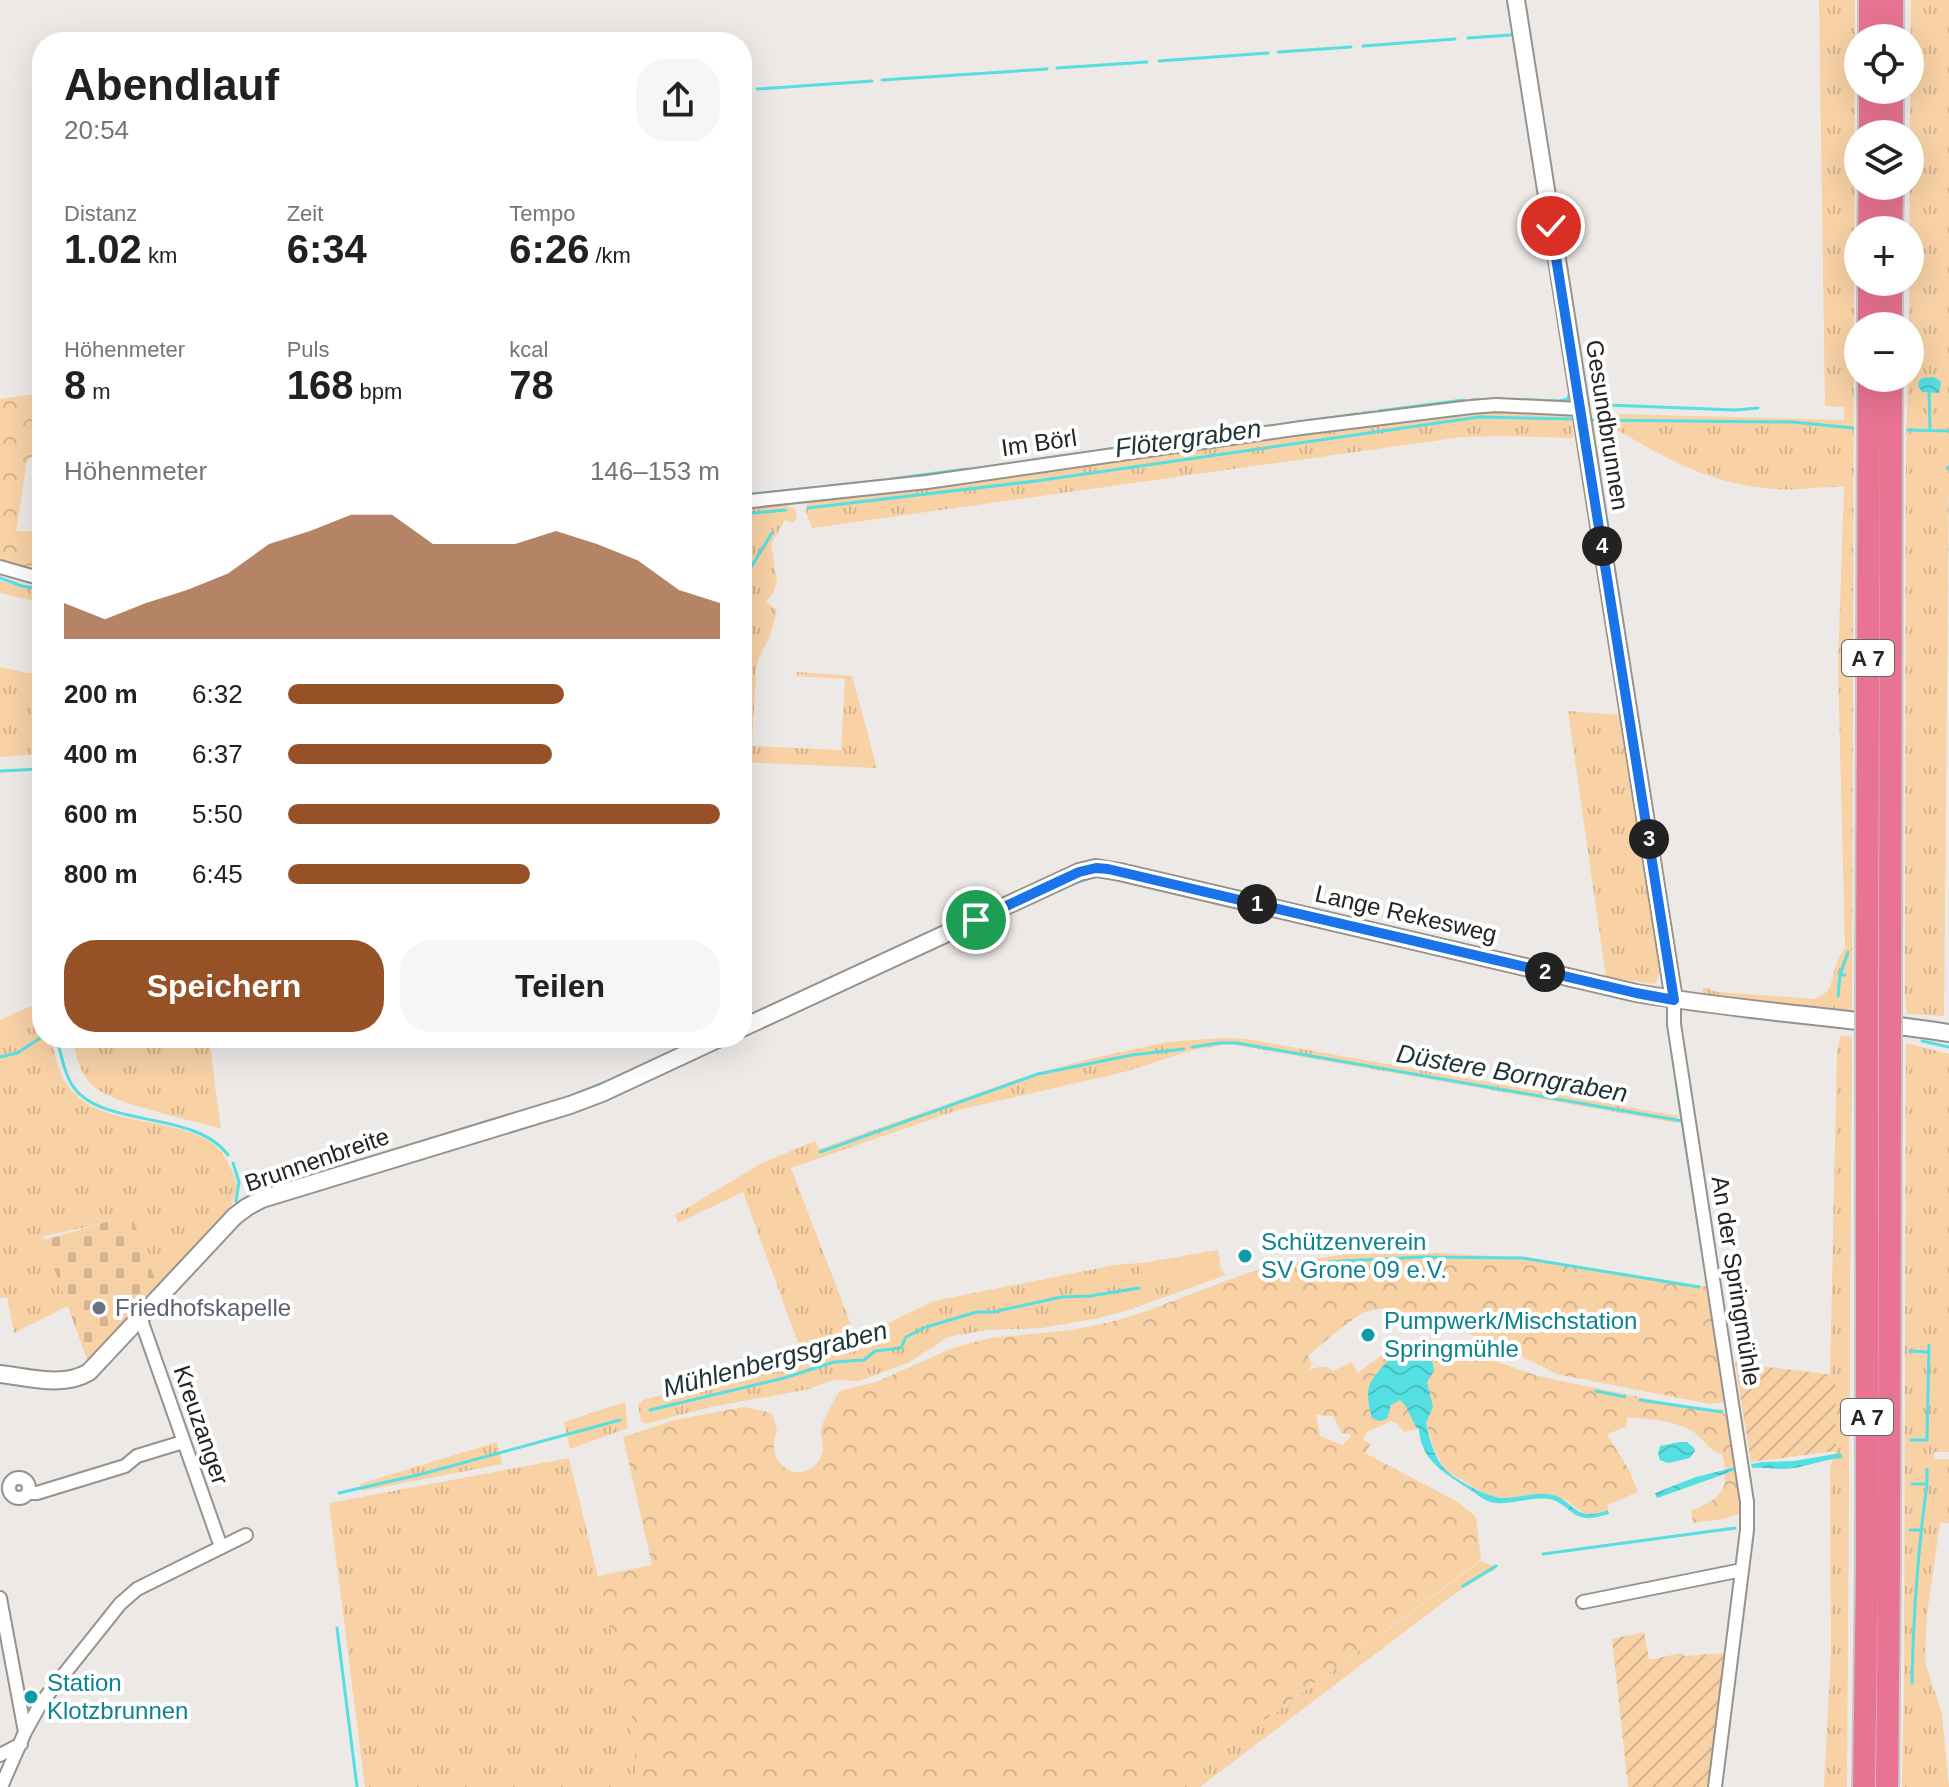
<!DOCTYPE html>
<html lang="de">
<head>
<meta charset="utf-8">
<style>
  :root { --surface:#fff; --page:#f6f6f6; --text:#202124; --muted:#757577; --accent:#975127 }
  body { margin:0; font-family:Helvetica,sans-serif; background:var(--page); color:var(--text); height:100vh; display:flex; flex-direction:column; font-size:30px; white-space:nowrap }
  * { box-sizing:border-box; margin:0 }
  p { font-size:26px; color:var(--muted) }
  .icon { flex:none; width:44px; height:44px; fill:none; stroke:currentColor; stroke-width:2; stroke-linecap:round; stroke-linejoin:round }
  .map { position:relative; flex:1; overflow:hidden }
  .drawer { position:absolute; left:32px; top:32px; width:720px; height:1016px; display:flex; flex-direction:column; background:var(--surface); border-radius:32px; box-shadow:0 8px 32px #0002 }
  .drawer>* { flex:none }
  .buttons { position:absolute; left:1844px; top:24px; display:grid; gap:16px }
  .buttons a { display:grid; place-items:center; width:80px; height:80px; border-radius:50%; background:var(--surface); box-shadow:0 8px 32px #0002; font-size:40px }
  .pin { position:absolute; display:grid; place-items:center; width:68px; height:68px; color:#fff; margin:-34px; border:4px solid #fff; border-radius:50%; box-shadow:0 2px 8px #0007 }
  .km { position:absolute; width:40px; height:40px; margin:-20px; border-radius:50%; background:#222; color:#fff; font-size:22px; line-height:40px; text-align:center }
  .round { display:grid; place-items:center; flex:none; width:84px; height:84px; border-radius:32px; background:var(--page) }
  .head { display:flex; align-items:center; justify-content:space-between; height:136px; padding:0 32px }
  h1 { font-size:44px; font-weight:700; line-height:60px }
  .stats { display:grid; grid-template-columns:repeat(3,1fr); gap:12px; height:136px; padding:8px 32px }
  .stats div { display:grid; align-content:center }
  .stats b { font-size:40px; font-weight:700 }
  .stats small { font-size:22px; font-weight:400 }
  .stats p { font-size:22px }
  .chart { height:224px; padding:16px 32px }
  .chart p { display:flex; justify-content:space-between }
  .chart svg { width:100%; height:144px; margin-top:8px; fill:var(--accent); opacity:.7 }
  .button { display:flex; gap:16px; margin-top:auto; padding:16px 32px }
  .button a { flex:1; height:92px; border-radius:32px; background:var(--accent); color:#fff; font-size:32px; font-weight:700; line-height:92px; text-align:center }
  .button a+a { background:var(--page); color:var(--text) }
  ul { padding:0 32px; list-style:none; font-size:26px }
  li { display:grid; grid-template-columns:128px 96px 1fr; align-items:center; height:60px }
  li i { height:20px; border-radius:10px; background:var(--accent) }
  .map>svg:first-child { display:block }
</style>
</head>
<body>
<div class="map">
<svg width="1949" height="1787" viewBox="0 0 1949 1787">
  <defs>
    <pattern id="grass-tufts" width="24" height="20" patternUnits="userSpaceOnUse" patternTransform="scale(2)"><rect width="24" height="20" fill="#f8d1a5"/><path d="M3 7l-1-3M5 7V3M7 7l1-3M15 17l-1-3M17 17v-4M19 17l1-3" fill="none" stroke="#d4b38e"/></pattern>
    <pattern id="forest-crowns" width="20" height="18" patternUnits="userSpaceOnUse" patternTransform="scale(2)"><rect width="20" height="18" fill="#f8d1a5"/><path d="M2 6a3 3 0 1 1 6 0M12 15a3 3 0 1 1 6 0" fill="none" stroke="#d4b38e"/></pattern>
    <pattern id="cemetery-stones" width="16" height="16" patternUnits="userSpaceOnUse" patternTransform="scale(2)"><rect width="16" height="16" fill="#f8d1a5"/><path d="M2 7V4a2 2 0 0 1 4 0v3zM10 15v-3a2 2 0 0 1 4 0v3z" fill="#d4b38e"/></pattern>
    <pattern id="garden-furrows" width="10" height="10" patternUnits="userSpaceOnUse" patternTransform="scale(2)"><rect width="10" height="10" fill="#f8d1a5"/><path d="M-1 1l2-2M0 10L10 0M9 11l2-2" fill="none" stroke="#d4b38e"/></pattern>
    <pattern id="water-waves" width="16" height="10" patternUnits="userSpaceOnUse" patternTransform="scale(2)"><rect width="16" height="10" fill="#54dfe2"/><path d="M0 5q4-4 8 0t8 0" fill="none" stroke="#49bfc2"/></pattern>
  </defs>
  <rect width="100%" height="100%" fill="#ede9e6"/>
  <path fill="url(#grass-tufts)" d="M1819,0H1855L1852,1015L1703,995V987L1717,992L1815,999C1833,992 1830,983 1836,966C1838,959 1842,953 1845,947L1838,666L1844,487C1822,486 1799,491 1776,489C1714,485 1669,461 1616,429L1615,414L1844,420V407L1825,406Z
    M1911,0H1949V485L1944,1016L1907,1014L1905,995L1906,452L1908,378H1910V367L1920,351L1910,346L1909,326Z
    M1480,410L1570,414L1574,438L1502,436L1462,437L812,528L806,512L807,502L812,498Z
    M780,502L795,509L797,518L793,523L785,520L771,544L777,582L772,595L766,602L777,610L770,636L758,660L756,670L752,746L841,750L845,679L796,676L797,672L852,676L877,768L742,762V554L752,537H742V505Z
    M0,581L42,591V603L0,593Z
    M0,667L42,676V754L0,757Z
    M1568,711L1620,715L1627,725L1660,972L1655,984L1606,977Z
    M42,1001V1038H51C55,1058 60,1080 75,1094C87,1106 103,1112 119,1116C144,1122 187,1127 209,1141C224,1150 233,1171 238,1187L230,1209L158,1287L131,1216L82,1228L43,1236L68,1306L14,1333L7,1297L0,1298V1020Z
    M1841,1035L1852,1037L1847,1787H1824L1831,1653L1830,1467L1836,1451L1835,1375H1830L1837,1051Z
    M72,1038H209L221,1129C192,1119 108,1104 91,1084C79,1071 76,1055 72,1038Z
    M1222,1038L1246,1039L1678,1116L1677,1123L1229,1044L1193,1050L1124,1072L958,1110L791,1168L853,1330L800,1348L743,1192L678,1223L675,1215L762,1163L815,1141L819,1149L1021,1078L1081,1061L1167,1042Z
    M1906,1043L1949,1054V1452H1934V1459H1949V1523H1940L1927,1614L1925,1653L1926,1665L1942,1714L1949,1787H1902L1904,1684Z
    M1141,1263L1145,1284L1221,1270L1226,1275L1128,1310L1099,1318L1042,1328L987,1330L948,1337L910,1362L859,1381L837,1380L826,1382L810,1389L711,1407L645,1424L641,1421L638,1404L643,1400L785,1362L861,1336L934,1301L1115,1265Z
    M625,1402L628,1428L570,1449L564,1422Z
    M497,1442L502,1464L362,1491L360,1484Z
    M569,1458L632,1717L637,1787H365L329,1503Z
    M1481,1561L1497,1568L1457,1592L1200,1787H1174Z"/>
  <path fill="url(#forest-crowns)" fill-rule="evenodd" d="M42,393V447L27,461L15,539L42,555V575L0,562V399Z
    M1441,1253L1523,1258L1709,1287L1727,1402L1710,1404L1556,1374C1523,1355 1409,1303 1372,1310C1355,1313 1323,1344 1308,1356L1312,1363L1309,1370C1319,1367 1325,1364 1333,1371L1352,1362L1358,1373L1396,1344L1404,1341L1431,1339L1538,1376L1702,1410L1723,1409L1724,1414H1730L1743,1513L1723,1519L1693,1523L1691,1511C1710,1502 1727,1497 1725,1474L1736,1470L1735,1467L1725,1469L1722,1454C1708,1451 1704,1438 1692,1431C1673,1420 1649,1419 1627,1417L1626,1427L1607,1434L1629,1470L1638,1492L1607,1505L1608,1510L1591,1514L1583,1513L1566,1500L1534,1494L1507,1498L1488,1496L1445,1470L1434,1449L1426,1424L1423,1428L1404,1432L1398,1424L1391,1421L1367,1432L1363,1440L1371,1444L1365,1453L1458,1502L1476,1517L1481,1560L1174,1787H637L632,1718L598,1576L652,1565L623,1437L675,1420L744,1407L772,1413L777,1431C763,1463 798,1486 817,1463C829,1449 818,1439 822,1426C826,1414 834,1402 839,1391L876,1382L953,1348L990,1338L1072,1330L1110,1322L1141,1313L1245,1274L1280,1264L1348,1254ZM1316,1415L1333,1416L1342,1433L1352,1435L1343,1445L1320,1436Z"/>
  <path fill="url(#cemetery-stones)" d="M131,1215L158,1287L88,1362L44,1240Z"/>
  <path fill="#f8d1a5" d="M16,531H42V555L15,540Z
    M1218,1250L1221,1270L1144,1284L1141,1263Z
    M1946,1325H1949V1439L1947,1432Z"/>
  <path fill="url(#garden-furrows)" d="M1735,1363L1835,1375L1836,1451L1751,1462Z
    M1644,1632L1649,1660L1681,1653L1685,1656L1725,1653L1707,1787H1628L1612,1639Z"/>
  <path fill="url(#water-waves)" d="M1934,377L1941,382L1939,393L1922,392L1918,386L1919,381L1922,378Z
    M1403,1350L1414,1358H1427L1432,1360L1434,1371L1427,1382L1433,1407L1426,1423C1429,1437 1434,1457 1444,1468C1455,1480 1488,1498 1504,1498C1520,1498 1536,1491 1553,1495C1567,1498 1575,1515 1590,1514C1596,1514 1602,1512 1608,1510L1609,1514C1594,1518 1582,1522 1569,1510C1564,1506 1559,1502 1553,1500C1534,1495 1515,1505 1496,1503C1485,1502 1478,1495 1469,1489C1446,1474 1420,1460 1419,1429L1416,1427L1405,1405L1400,1400L1391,1405L1387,1419L1379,1421L1372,1418C1369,1408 1366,1393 1370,1384C1375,1374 1392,1354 1403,1350Z
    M1679,1442H1687L1694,1448L1695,1451L1690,1458L1668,1463L1660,1460L1658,1454L1660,1446Z
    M1835,1454H1842V1458C1823,1459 1805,1468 1785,1469C1774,1469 1763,1467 1752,1468L1751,1464L1763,1462L1794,1461Z
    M1736,1467V1470L1657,1498L1655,1493L1696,1477Z"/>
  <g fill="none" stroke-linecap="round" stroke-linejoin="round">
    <path stroke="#54dfe2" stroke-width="3" d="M1468,38L1511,35L1514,31
      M1363,46L1455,39
      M1278,52L1351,47
      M1159,61L1268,53
      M1057,68L1147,62
      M882,80L1047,69
      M757,89L872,81
      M742,91L750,90
      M1929,392L1930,430
      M1472,400L1501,399L1559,401L1568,399L1570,391
      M1607,405L1735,410L1758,408
      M1379,411L1464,400
      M1363,413L1373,412
      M1321,419L1357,414
      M1588,420L1792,422L1853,428
      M1260,428L1313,420
      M1908,430L1949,431
      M1206,435L1254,429
      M1155,443L1199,436
      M1096,451L1144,444
      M1026,461L1090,452
      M1947,468L1949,467
      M975,469L1015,463
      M891,479L967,469
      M820,487L884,480
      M742,495L810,488
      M808,508L1036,481L1479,417L1573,419
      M742,514L786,510
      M0,578L22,586L42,589
      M742,582L772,533
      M0,771L42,769
      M1070,885L1093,877L1101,876
      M1034,902L1064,888
      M1840,975L1848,952
      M1838,996L1840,975H1845
      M1635,1001L1646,1003
      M56,1038C62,1054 63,1071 72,1085C100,1129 194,1109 228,1155
      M736,1039L739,1038
      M1922,1041L1949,1047
      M720,1047L730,1042
      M1192,1047L1219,1043H1237L1682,1121L1698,1223
      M0,1057L17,1053L42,1037
      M1676,1081L1682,1121
      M578,1093L606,1082
      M520,1112L559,1100
      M820,1152L1038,1074L1132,1055L1184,1049
      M233,1163L239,1182L236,1201
      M1327,1262L1421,1257L1523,1258L1699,1287
      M1910,1351L1927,1352
      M1596,1391L1625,1397
      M1640,1400L1722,1412
      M650,1410L784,1378L834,1362L864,1360L875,1351L901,1348L906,1337L926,1327L977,1312H993L1061,1297L1090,1296L1139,1288
      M1911,1440H1927L1929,1345
      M1912,1484H1927V1469
      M339,1493L422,1474L620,1420
      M1910,1530H1921
      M1543,1554L1735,1528
      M1463,1586L1496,1566
      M337,1628L357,1787
      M1912,1683C1913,1616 1918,1550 1927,1484"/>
    <defs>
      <path id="street" d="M742,502L927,482L1301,428L1471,407L1496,405L1580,409
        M0,567L42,579
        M1674,1000V1024L1747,1502V1530L1715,1787
        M140,1317L221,1547
        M9 1488a10 10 0 1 1 20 0a10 10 0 1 1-20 0Z
        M28,1493H37L125,1466L137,1456L183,1442
        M0,1598L25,1732
        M1583,1602L1742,1570
        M0,1755L21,1744
        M1,1787L25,1732L41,1703L120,1604L137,1589L246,1535"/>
      <path id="secondary" d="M1516,0L1674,1000
        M742,1028L1079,872L1096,868L1120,872L1636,993C1740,1011 1845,1017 1949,1033
        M0,1374C28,1377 63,1388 89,1372L235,1216L247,1207L262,1199L570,1105L602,1093L720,1038"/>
      <path id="highway" d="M1870,38V0
        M1892,38V0
        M1870,134V90
        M1892,134V90
        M1869,230L1870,186
        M1891,230L1892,186
        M1869,326V282
        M1891,326V282
        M1867,997L1869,378
        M1890,998L1891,378
        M1864,1787L1867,1568V1046
        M1887,1787L1889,1567L1890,1048"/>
    </defs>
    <use href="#street" stroke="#96938f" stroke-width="16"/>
    <use href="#secondary" stroke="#96938f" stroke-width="20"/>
    <use href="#highway" stroke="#c6c6c6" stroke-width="26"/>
    <use href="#street" stroke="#fff" stroke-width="12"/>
    <use href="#secondary" stroke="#fff" stroke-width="16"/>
    <use href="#highway" stroke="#e87392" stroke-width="22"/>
    <defs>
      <path id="highway-bridge" d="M1867,1046V997
        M1890,1048V998"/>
    </defs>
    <use href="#highway-bridge" stroke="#c6c6c6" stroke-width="26" stroke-linecap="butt"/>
    <use href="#highway-bridge" stroke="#e87392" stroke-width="22"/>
  </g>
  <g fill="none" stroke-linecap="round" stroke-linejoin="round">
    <defs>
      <path id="route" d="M976,920L1079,872L1096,868L1108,869L1636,993L1674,1000L1551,226"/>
    </defs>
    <use href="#route" stroke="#fff" stroke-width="16"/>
    <use href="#route" stroke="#1a73e8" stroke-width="10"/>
  </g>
  <g fill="#0f9aa8" stroke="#fff" stroke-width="3">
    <circle cx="1245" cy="1256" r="8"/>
    <circle cx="1368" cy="1335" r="8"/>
    <circle cx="31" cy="1697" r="8"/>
  </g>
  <circle fill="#6b7280" stroke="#fff" stroke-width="3" cx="99" cy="1308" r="8"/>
  <g text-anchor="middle" stroke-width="8" stroke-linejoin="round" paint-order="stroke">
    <g fill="#fff" stroke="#666664" stroke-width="2">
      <rect x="1842" y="640" width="52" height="36" rx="6"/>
      <rect x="1841" y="1399" width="52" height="36" rx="6"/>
    </g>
    <g font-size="22" font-weight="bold" fill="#252422">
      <text x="1868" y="666">A 7</text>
      <text x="1867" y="1425">A 7</text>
    </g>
    <g font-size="24" fill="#252422" stroke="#fff">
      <text transform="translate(1607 425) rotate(81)" y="8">Gesundbrunnen</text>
      <text transform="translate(1039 443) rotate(-8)" y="8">Im Börl</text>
      <text transform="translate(1406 914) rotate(13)" y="8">Lange Rekesweg</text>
      <text transform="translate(317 1160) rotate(-19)" y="8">Brunnenbreite</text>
      <text transform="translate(1736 1281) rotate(81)" y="8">An der Springmühle</text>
      <text transform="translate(201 1425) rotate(71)" y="8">Kreuzanger</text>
    </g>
    <g font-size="24" fill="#0d838f" stroke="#fff" text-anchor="start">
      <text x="1261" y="1250">Schützenverein<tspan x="1261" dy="28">SV Grone 09 e.V.</tspan></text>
      <text x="1384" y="1329">Pumpwerk/Mischstation<tspan x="1384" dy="28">Springmühle</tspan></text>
      <text x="47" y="1691">Station<tspan x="47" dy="28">Klotzbrunnen</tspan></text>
    </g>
    <g font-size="24" fill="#5b616d" stroke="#fff" text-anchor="start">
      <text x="115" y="1316">Friedhofskapelle</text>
    </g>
    <g font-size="26" font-style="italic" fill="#1c3434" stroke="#fff">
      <text transform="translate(1188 438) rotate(-8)" y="9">Flötergraben</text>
      <text transform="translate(1512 1073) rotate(10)" y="9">Düstere Borngraben</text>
      <text transform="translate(775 1359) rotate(-15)" y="9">Mühlenbergsgraben</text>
    </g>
  </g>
</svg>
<div class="buttons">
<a><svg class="icon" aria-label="locate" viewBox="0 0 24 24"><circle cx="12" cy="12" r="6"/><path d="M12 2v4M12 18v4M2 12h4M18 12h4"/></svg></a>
<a><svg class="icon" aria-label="layers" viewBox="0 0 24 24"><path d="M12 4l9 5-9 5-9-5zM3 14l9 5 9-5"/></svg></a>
<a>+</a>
<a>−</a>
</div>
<div class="pin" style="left:976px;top:920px;background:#1e9e55"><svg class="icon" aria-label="arrive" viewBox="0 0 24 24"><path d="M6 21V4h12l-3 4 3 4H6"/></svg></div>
<div class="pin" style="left:1551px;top:226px;background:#d93025"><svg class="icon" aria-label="check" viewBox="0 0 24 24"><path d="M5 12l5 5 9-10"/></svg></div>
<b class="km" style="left:1257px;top:904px">1</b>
<b class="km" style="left:1545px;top:972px">2</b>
<b class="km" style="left:1649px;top:839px">3</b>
<b class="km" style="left:1602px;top:546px">4</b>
<section class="drawer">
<div class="head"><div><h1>Abendlauf</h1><p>20:54</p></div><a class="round"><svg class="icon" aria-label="share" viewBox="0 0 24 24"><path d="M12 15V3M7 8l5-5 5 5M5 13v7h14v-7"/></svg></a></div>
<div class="stats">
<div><p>Distanz</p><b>1.02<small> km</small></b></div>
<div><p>Zeit</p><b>6:34</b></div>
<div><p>Tempo</p><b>6:26<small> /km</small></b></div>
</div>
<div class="stats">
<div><p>Höhenmeter</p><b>8<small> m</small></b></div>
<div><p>Puls</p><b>168<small> bpm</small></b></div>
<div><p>kcal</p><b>78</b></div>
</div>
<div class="chart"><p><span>Höhenmeter</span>146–153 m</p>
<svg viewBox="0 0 160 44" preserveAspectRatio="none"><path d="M0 44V33L10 38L20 33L30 29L40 24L50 15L60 11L70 6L80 6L90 15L100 15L110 15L120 11L130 15L140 20L150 29L160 33V44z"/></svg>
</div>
<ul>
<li><b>200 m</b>6:32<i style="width:64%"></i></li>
<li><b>400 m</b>6:37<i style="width:61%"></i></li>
<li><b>600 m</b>5:50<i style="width:100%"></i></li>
<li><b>800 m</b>6:45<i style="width:56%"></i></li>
</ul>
<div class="button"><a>Speichern</a><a>Teilen</a></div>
</section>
</div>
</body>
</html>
